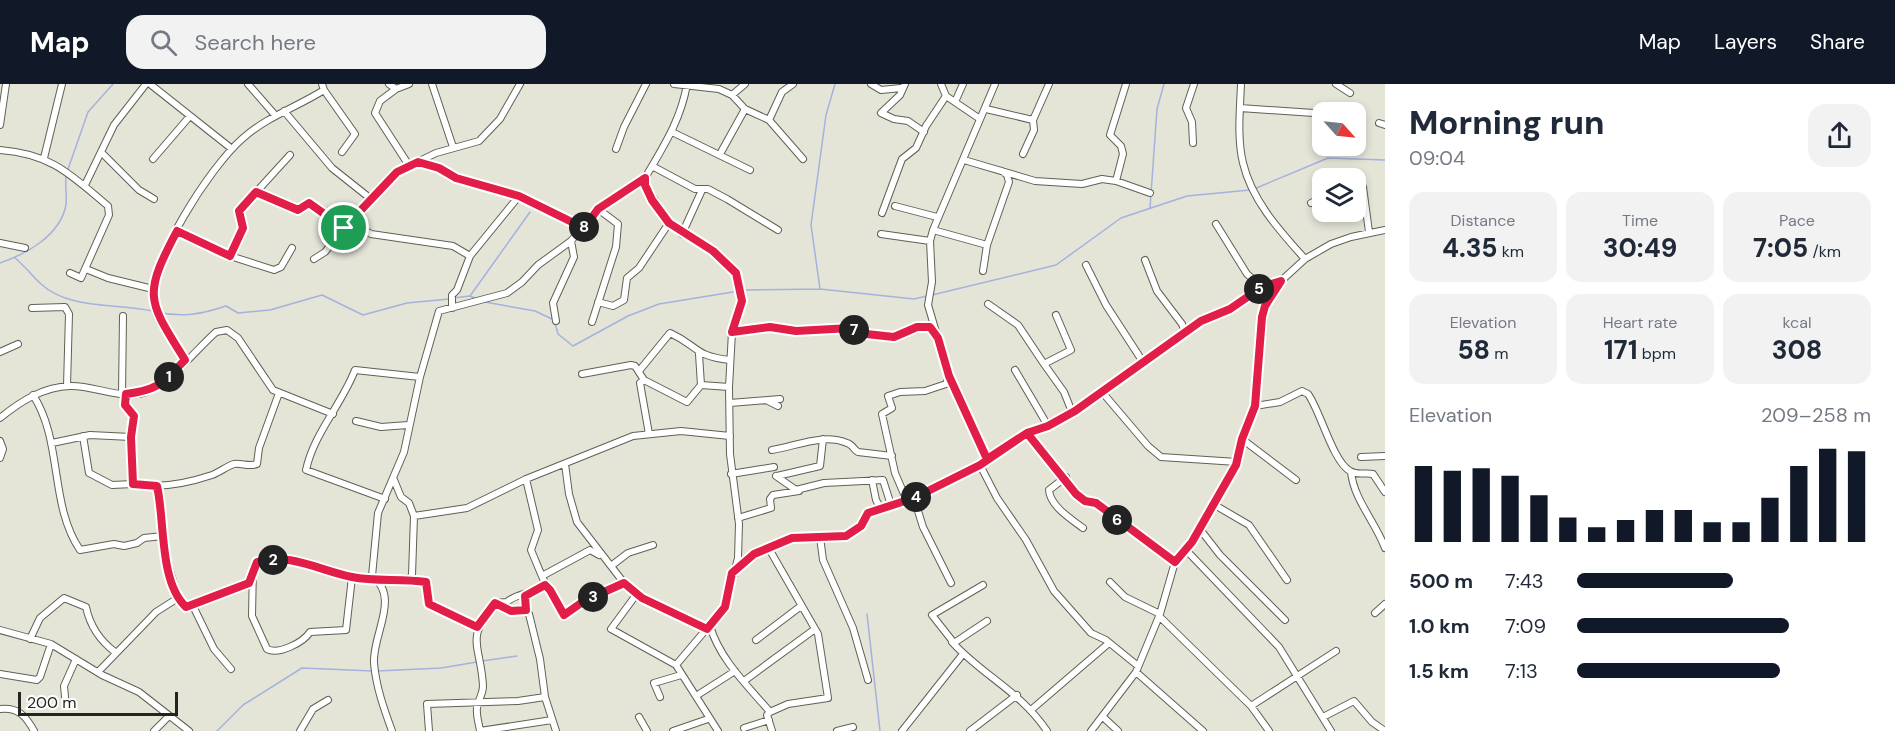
<!DOCTYPE html>
<html lang="en">
<head>
<meta charset="utf-8">
<style>
  :root { --surface:#fff; --page:#f2f2f3; --text:#1f2937; --muted:#747a83; --accent:#111827 }
  body { margin:0; font-family:"DM Sans",sans-serif; background:var(--page); color:var(--text); height:100vh; display:flex; flex-direction:column; font-size:22px; white-space:nowrap }
  * { box-sizing:border-box; margin:0 }
  p { font-size:20px; color:var(--muted) }
  .icon { flex:none; width:33px; height:33px; fill:none; stroke:currentColor; stroke-width:2; stroke-linecap:round; stroke-linejoin:round }
  .map { position:relative; flex:1; overflow:hidden }
  .drawer { display:flex; flex-direction:column; background:var(--surface); width:510px }
  .drawer>* { flex:none }
  .needle { width:39px; rotate:117deg }
  .tools { position:absolute; left:1312px; top:18px; display:grid; gap:12px }
  .tools a { display:grid; place-items:center; width:54px; height:54px; border-radius:12px; background:var(--surface); box-shadow:0 3px 9px #0003; font-size:30px }
  .scale { position:absolute; left:18px; bottom:15px; width:160px; box-sizing:border-box; padding-left:6px; border:3px solid #24241f; border-top:0; font-size:16px; line-height:21px; white-space:nowrap; color:#24241f; -webkit-text-stroke:4px #fff; paint-order:stroke }
  .pin { position:absolute; display:grid; place-items:center; width:51px; height:51px; color:#fff; margin:-26px; border:3px solid #fff; border-radius:50%; box-shadow:0 2px 6px #0007 }
  .km { position:absolute; width:30px; height:30px; margin:-15px; border-radius:50%; background:#222; color:#fff; font-size:16px; line-height:30px; text-align:center }
  .round { display:grid; place-items:center; flex:none; width:63px; height:63px; border-radius:18px; background:var(--page) }
  .head { display:flex; align-items:center; justify-content:space-between; height:102px; padding:0 24px }
  h1 { font-size:33px; font-weight:800; line-height:45px }
  .figures { display:grid; grid-template-columns:repeat(3,1fr); gap:9px; height:102px; padding:6px 24px }
  .figures div { display:grid; align-content:center; border-radius:15px; background:var(--page); text-align:center }
  .figures b { font-size:26px; font-weight:800 }
  .figures small { font-size:16px; font-weight:400 }
  .figures p { font-size:16px }
  .chart { height:168px; padding:12px 24px }
  .chart p { display:flex; justify-content:space-between }
  .chart svg { width:100%; height:108px; margin-top:6px; stroke:var(--accent); stroke-width:6 }
  ul { padding:0 24px; list-style:none; font-size:20px }
  li { display:grid; grid-template-columns:96px 72px 1fr; align-items:center; height:45px }
  li i { height:15px; border-radius:8px; background:var(--accent) }
  header { display:flex; align-items:center; gap:36px; box-sizing:border-box; height:84px; padding:0 30px; background:var(--accent); color:#fff }
  header strong { font-size:28px }
  nav { display:flex; gap:33px; margin-inline-start:auto; font-size:21px }
  .search { width:420px; height:54px; background:var(--page); display:flex; align-items:center; gap:15px; box-sizing:border-box; padding:0 21px; border-radius:18px; color:var(--muted); font-size:22px }
  main { display:flex; flex:1; min-height:0 }
  .map>svg:first-child { display:block }
</style>
</head>
<body>
<header>
<strong>Map</strong>
<div class="search"><svg class="icon" aria-label="search" viewBox="0 0 24 24"><circle cx="10" cy="10" r="6"/><path d="M15 15l6 6"/></svg>Search here</div>
<nav><a>Map</a><a>Layers</a><a>Share</a></nav>
</header>
<main>
<div class="map">
<svg width="1385" height="647" viewBox="0 0 1385 647">
  <rect width="100%" height="100%" fill="#e4e5d7"/>
  <g fill="none" stroke-linecap="round" stroke-linejoin="round">
    <path stroke="#a5b1df" stroke-width="1.5" d="M67,88L88,28L113,0
      M1254,105L1328,74L1385,76
      M1150,124L1157,25L1164,0
      M15,174C25,182 32,192 41,200C69,226 118,219 153,227
      M0,179C26,170 60,152 66,121C67,112 65,102 66,93
      M820,205L811,141L826,31L835,0
      M744,206L820,205L914,215L927,212
      M932,211L1056,181L1121,134L1187,112L1250,106
      M470,212L530,128
      M453,214L470,212L475,214
      M485,218L535,227L552,235
      M157,228C182,234 202,230 226,222L238,229L270,226L322,211L363,231L407,219L449,215
      M555,239L558,250L573,262L628,232L659,220L739,207
      M867,530L880,647
      M482,577L517,572
      M377,587L441,584L477,578
      M217,647L243,621L302,584L373,587"/>
    <defs>
      <path id="street" d="M150,0L232,65
        M248,0L275,31
        M389,0L396,5L409,0
        M432,0L453,63
        M674,0L719,5L732,11L745,25L769,36L803,75
        M687,0C681,36 663,63 645,94V101L669,139L713,167L731,182L739,197L742,217L732,248L729,303L730,370L739,440L738,474L725,523L676,581L718,647
        M871,0L881,6L901,4
        M905,0L900,11L881,29L894,35L908,37L924,48
        M941,0L946,12L980,35
        M1241,0C1240,26 1237,54 1243,79C1252,117 1280,147 1305,175
        M1336,0L1350,9
        M396,5L380,17L375,29L410,83
        M324,6L355,50L342,68
        M732,11L745,0
        M955,18L963,0
        M1240,24L1314,29
        M986,25L1033,36
        M284,27L332,84L371,115
        M769,36L782,8L793,0
        M1379,39L1385,41
        M0,41L6,0
        M672,48L750,86
        M1193,59L1192,38L1186,24L1194,0
        M616,65L624,43L646,0
        M0,66C52,70 71,91 108,122L109,131L81,194L70,189
        M101,68L139,106L154,115
        M720,70L745,25
        M1023,70L1034,46L1033,36L1049,0
        M44,74L62,0
        M153,75L190,32
        M964,76L1035,97L1082,100L1102,95L1116,97L1150,109
        M418,78L439,84L456,94L519,112L584,144
        M652,82L695,105H708L727,115L778,146
        M1116,97L1123,70L1121,62L1110,51L1126,0
        M1356,100L1363,103L1369,148
        M85,101L114,41L146,0
        M256,108L298,126L309,119L344,144
        M1311,119L1323,113
        M895,122L937,133
        M882,129L902,75L916,64L926,42L946,12
        M349,138L371,150L453,162L470,172
        M1216,140L1247,190L1262,203
        M933,146L987,161
        M177,147L230,172L274,186L281,183L292,164
        M682,150L702,106
        M881,150L930,157
        M0,159L25,164
        M230,172L243,144L239,127L290,71
        M314,175L325,168L344,144L397,88L436,69L479,57L500,35L520,0
        M1145,176L1157,207L1182,240L1185,248
        M1086,181L1106,221L1143,278
        M86,185L108,194L153,205
        M983,187L987,161L1009,98L1007,91L1002,87
        M598,218L613,222L624,216L627,194L639,184L669,139
        M988,220L1018,241L1044,280
        M32,224L65,223L69,230L67,302
        M452,224V211L457,206L470,172L519,112
        M1056,231L1071,266L1044,280L1064,308L1072,328
        M556,237L553,219L574,173L571,157
        M592,238L616,163L618,140L598,125
        M732,248L770,243L796,247L851,244L857,249L894,253L926,242L935,248
        M0,268L18,260
        M185,276C175,260 157,239 154,221C147,179 211,82 242,55C266,33 297,23 324,6L322,0
        M1015,286L1048,342
        M639,287L670,249C699,262 693,272 730,276
        M582,290L631,281L635,282L644,296L687,318L701,301L699,270
        M644,296L640,299L649,350
        M701,301L729,303
        M1102,308L1148,362L1161,373L1237,378
        M122,310L123,232
        M126,310L125,322L134,332L131,353L133,400C158,405 188,399 212,391C220,388 227,382 234,380C242,379 249,383 257,380L259,364L279,309
        M33,311C63,357 49,420 80,466L114,460L124,462L137,459L144,454L163,452
        M768,317L778,322
        M730,319L780,315
        M1255,322L1280,318L1302,307L1308,310C1320,326 1333,378 1350,387C1358,392 1365,388 1373,390L1385,408
        M0,334C21,317 43,303 70,302C96,301 126,319 151,306C171,297 199,263 216,248L227,246L238,254L273,306L333,330
        M356,337L381,343L408,341
        M1027,349L1076,410L1085,417L1096,419L1175,478
        M83,352L89,389L112,401L133,400
        M1242,355L1296,396
        M0,357L3,365L0,374
        M52,359L90,351L131,353
        M772,366C797,362 823,349 847,359C852,360 854,366 858,368L892,372
        M1361,373L1385,372
        M987,376L949,292L928,221L932,198L930,157L933,146L995,0
        M565,380L569,410L577,438L624,499L642,514L707,545
        M980,381L997,414L1026,456L1054,507L1091,549L1106,556L1138,582
        M1351,388C1354,416 1375,437 1385,464
        M731,390L774,383
        M776,392L796,406L824,399L883,396L891,421
        M777,392L820,382L823,355
        M1066,393L1049,406C1050,422 1071,435 1083,444
        M526,395L538,446L531,466C540,487 549,513 564,531L584,517L624,499
        M394,396L401,413L409,419L414,432L412,491L409,495
        M872,396L876,416L880,423
        M157,402L165,470L178,514L186,523L252,497
        M914,414L923,443L951,499
        M385,415L306,386C314,349 342,320 355,286L420,293
        M907,417L895,389L882,330L892,324L888,312L900,308L925,307L946,300L949,293
        M1213,420L1249,441L1287,496
        M414,432L467,424L526,395L633,352L681,347L730,352
        M738,434L771,424L770,415L773,411L799,407
        M1199,444L1220,471L1285,536
        M820,453L823,476L853,544L868,596
        M768,463L818,550L828,614L788,620L770,628
        M1185,465L1279,563L1331,647
        M611,482L628,469L653,461
        M736,485L754,470L792,454L846,451L861,442L868,429L914,414L980,381L1027,349L1048,342L1075,327L1201,237L1230,225L1262,203L1281,197
        M542,492L590,466L599,471
        M352,493L346,546L310,548C303,559 278,571 267,565L252,532L253,483L261,476H291L352,493L426,498L430,520L477,543
        M1110,498L1125,513L1160,530
        M983,501L932,531L954,559L987,537
        M525,511L526,526L529,530L540,575L545,613L556,647
        M636,511L611,545L676,581
        M495,519L511,527L526,526
        M193,522L214,565L231,585
        M1375,529L1385,520
        M1159,532L1251,622L1269,647
        M710,542C720,576 748,602 770,628L767,631L772,647
        M0,546L51,560L102,591L139,608L189,647
        M30,555L40,534L64,514L86,523C90,542 99,556 115,568
        M756,556L801,522
        M952,558C983,592 1020,607 1047,647
        M98,588L156,528L178,514
        M1136,588L1203,647
        M0,590L37,596L40,593L51,560
        M744,597L815,545
        M696,612L735,587
        M65,613L64,602L76,575
        M660,613L654,599L681,591
        M1251,622L1336,567
        M0,625C18,623 26,632 34,647
        M1031,626L1109,559
        M639,633L647,647
        M1103,633L1118,647
        M1323,633L1354,617L1372,638L1385,647
        M744,644L769,636
        M154,647L168,633
        M300,647L313,625L328,616
        M392,647C384,625 376,603 374,579C372,551 401,513 372,492L378,429L404,368L420,293L439,227L507,209L522,198L538,181L571,157L598,125L645,94
        M429,647L427,620L518,617L545,613
        M480,647C479,640 476,631 477,624C478,615 483,611 483,602C481,561 464,556 495,519L507,518C516,509 533,510 545,501
        M480,647L552,636
        M673,647L708,635
        M837,647L853,643
        M902,647L963,570
        M970,647L1017,611
        M1091,647L1136,588L1160,530L1175,478L1192,458L1236,381L1242,355L1255,322L1265,222L1281,197L1305,175L1331,160L1351,153L1385,146"/>
    </defs>
    <use href="#street" stroke="#606154" stroke-width="8"/>
    <use href="#street" stroke="#fff" stroke-width="6"/>
  </g>
  <g fill="none" stroke-linecap="round" stroke-linejoin="round">
    <defs>
      <path id="route" d="M344,144L309,119L298,126L256,108L239,127L243,144L230,172L177,147C142,213 148,216 185,276C162,299 159,306 126,310L125,321L134,332L131,353L133,400L157,402C165,436 159,498 186,523L249,499L257,478C289,468 321,487 352,493C376,498 401,494 426,498L429,520L477,543L495,519L511,527L526,526L525,512L545,501L550,506L564,531L584,517L624,499L642,514L707,545L725,523L732,489L754,470L792,454L846,452L861,442L868,429L914,414L980,381L1027,349L1048,342L1075,327L1201,237L1230,225L1262,203L1281,197L1265,222L1262,233L1255,322L1242,355L1236,381L1192,458L1175,478L1096,419L1085,417L1076,410L1027,349L987,375L949,292L938,254L930,243H917L894,253L857,249L851,244L796,247L770,243L732,248L742,217L736,189L713,167L669,139L652,116L645,101V94L598,125L584,144L519,112L456,94L439,84L418,78L397,88L344,144"/>
    </defs>
    <use href="#route" stroke="#fff" stroke-width="12"/>
    <use href="#route" stroke="#e11d48" stroke-width="8"/>
  </g>
</svg>
<div class="tools">
<a><svg class="needle" viewBox="-14 -14 28 28"><path d="M0-13l5 13h-10z" fill="#e53935"/><path d="M0 13l5-13h-10z" fill="#747a83"/></svg></a>
<a><svg class="icon" aria-label="layers" viewBox="0 0 24 24"><path d="M12 4l9 5-9 5-9-5zM3 14l9 5 9-5"/></svg></a>
</div>
<div class="scale">200 m</div>
<div class="pin" style="left:344px;top:144px;background:#1e9e55"><svg class="icon" aria-label="arrive" viewBox="0 0 24 24"><path d="M6 21V4h12l-3 4 3 4H6"/></svg></div>
<b class="km" style="left:169px;top:293px">1</b>
<b class="km" style="left:273px;top:476px">2</b>
<b class="km" style="left:593px;top:513px">3</b>
<b class="km" style="left:916px;top:413px">4</b>
<b class="km" style="left:1259px;top:205px">5</b>
<b class="km" style="left:1117px;top:436px">6</b>
<b class="km" style="left:854px;top:246px">7</b>
<b class="km" style="left:584px;top:143px">8</b>
</div>
<section class="drawer">
<div class="head"><div><h1>Morning run</h1><p>09:04</p></div><a class="round"><svg class="icon" aria-label="share" viewBox="0 0 24 24"><path d="M12 15V3M7 8l5-5 5 5M5 13v7h14v-7"/></svg></a></div>
<div class="figures">
<div><p>Distance</p><b>4.35<small> km</small></b></div>
<div><p>Time</p><b>30:49</b></div>
<div><p>Pace</p><b>7:05<small> /km</small></b></div>
</div>
<div class="figures">
<div><p>Elevation</p><b>58<small> m</small></b></div>
<div><p>Heart rate</p><b>171<small> bpm</small></b></div>
<div><p>kcal</p><b>308</b></div>
</div>
<div class="chart"><p><span>Elevation</span>209–258 m</p>
<svg viewBox="0 0 160 44" preserveAspectRatio="none"><path d="M5 44V13M15 44V15M25 44V14M35 44V17M45 44V25M55 44V34M65 44V38M75 44V35M85 44V31M95 44V31M105 44V36M115 44V36M125 44V26M135 44V13M145 44V6M155 44V7"/></svg>
</div>
<ul>
<li><b>500 m</b>7:43<i style="width:53%"></i></li>
<li><b>1.0 km</b>7:09<i style="width:72%"></i></li>
<li><b>1.5 km</b>7:13<i style="width:69%"></i></li>
</ul>
</section>
</main>
</body>
</html>
